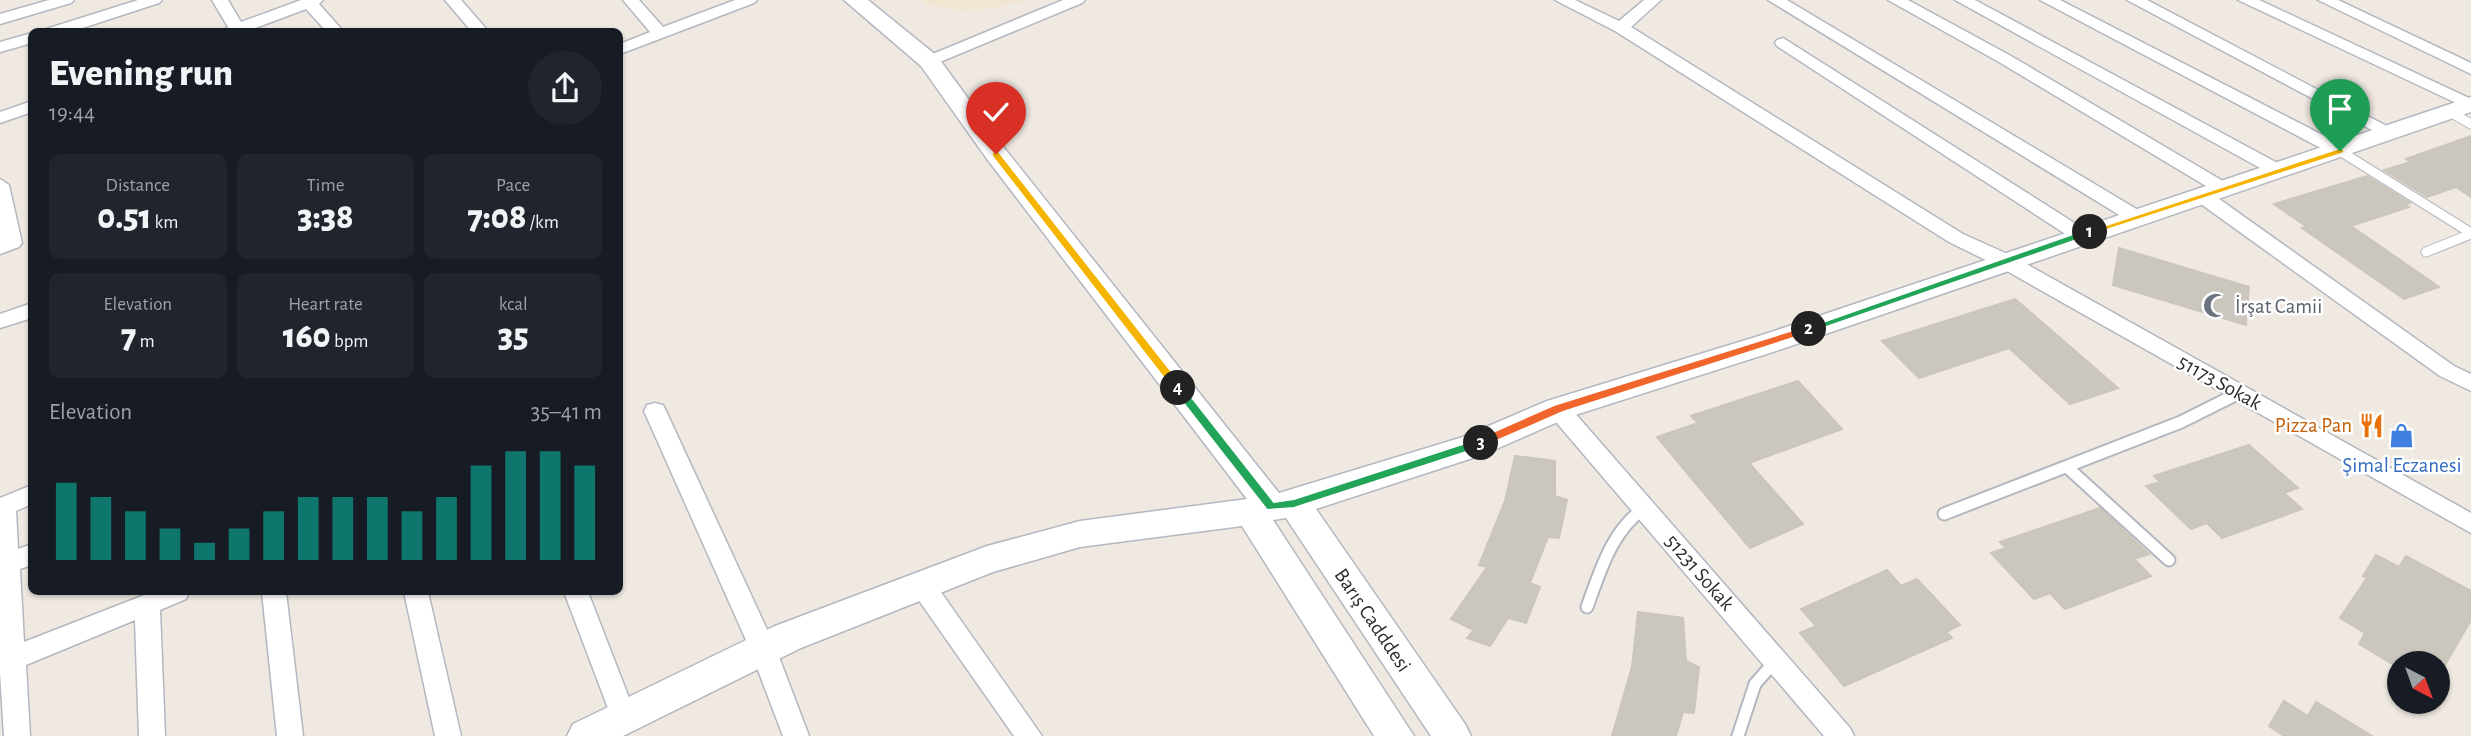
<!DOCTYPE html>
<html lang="en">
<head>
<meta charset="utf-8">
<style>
  :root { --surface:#171b24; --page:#20242c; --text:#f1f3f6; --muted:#9ea1a6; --accent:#0f766e }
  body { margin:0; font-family:"Alegreya Sans",sans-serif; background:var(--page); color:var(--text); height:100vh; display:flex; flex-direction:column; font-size:26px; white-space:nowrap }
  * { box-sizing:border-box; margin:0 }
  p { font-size:23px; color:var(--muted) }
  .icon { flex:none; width:38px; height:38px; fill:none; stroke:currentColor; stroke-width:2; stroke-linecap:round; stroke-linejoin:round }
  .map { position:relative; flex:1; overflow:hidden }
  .side { position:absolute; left:28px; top:28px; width:595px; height:567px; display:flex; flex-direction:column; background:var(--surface); border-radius:10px; box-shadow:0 2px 5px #0004 }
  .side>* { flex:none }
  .needle { width:46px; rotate:139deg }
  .tools { position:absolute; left:2387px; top:651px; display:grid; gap:14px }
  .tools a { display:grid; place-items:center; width:63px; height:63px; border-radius:50%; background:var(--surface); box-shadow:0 2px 5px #0004; font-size:35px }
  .pin { position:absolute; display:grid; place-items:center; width:60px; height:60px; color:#fff; margin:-72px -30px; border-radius:50% 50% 50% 0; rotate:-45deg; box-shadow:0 0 7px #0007 }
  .pin .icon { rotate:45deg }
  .km { position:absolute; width:35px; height:35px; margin:-18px; border-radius:50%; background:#222; color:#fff; font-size:19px; line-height:35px; text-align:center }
  .round { display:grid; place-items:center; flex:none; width:74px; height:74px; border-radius:37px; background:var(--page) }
  .overview { display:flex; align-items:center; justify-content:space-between; height:119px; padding:0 21px }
  h1 { font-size:38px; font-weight:800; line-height:52px }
  .figures { display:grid; grid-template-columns:repeat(3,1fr); gap:10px; height:119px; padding:7px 21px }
  .figures div { display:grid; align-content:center; border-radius:10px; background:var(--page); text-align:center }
  .figures b { font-size:35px; font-weight:800 }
  .figures small { font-size:19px; font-weight:400 }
  .figures p { font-size:19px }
  .chart { height:196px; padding:14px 21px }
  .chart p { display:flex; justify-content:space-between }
  .chart svg { width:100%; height:126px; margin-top:7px; stroke:var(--accent); stroke-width:6 }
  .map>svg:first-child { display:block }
</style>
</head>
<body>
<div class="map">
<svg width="2471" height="736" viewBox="0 0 2471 736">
  <rect width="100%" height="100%" fill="#efe9e1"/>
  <path fill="#f0e6d1" d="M922,0H1029L987,9L959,10L929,5Z"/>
  <path fill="#cbc7bf" stroke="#cbc5ba" stroke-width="2" d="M2471,136V197L2456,187L2427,197L2384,170L2411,162L2406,159Z
    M2367,176L2410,203L2406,205L2409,207L2351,226L2439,287L2404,299L2302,228L2307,227L2274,204Z
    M2119,248L2249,287L2246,325L2113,285Z
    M2015,299L2118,388L2070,404L2009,348L1919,378L1882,341Z
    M1798,381L1842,429L1749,463L1803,524L1750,548L1657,437L1698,423L1691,416Z
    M2249,445L2298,488L2284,493L2302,509L2222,538L2207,523L2191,529L2146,486L2160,482L2154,476Z
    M1515,456L1555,461V496L1567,500L1559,538L1548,537L1530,583L1540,587L1526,623L1508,618L1490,646L1467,638L1474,630L1451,619L1487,567L1479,565L1505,501Z
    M2100,508L2149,554L2134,559L2151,576L2065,609L2050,593L2034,599L1991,553L2006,548L2000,542Z
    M2376,555L2399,567L2406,556L2471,591V620L2438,677V663H2399V668L2359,644L2365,633L2340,618L2367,578L2363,576Z
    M1887,570L1901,586L1917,579L1960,625L1946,632L1952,638L1844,686L1800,633L1816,626L1801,609Z
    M1638,612L1683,618L1686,661L1699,667L1694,713L1683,712L1676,736H1612L1632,667Z
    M2284,701L2308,716L2316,702L2372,736H2284L2269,726Z"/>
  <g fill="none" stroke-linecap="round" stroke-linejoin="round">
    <defs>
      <path id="service-far1" d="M2450,112L2471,124
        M2340,151L2471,233
        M2426,252L2471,234"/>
      <path id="service" d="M2067,467L2169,560
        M1944,514L2181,422L2239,393
        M1587,607C1601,569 1611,532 1645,507
        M1738,736L1755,684L1776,660"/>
      <path id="minor" d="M49,0H74L71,3L0,24V14Z
        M138,0H162L159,3L70,32H44L46,29Z
        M212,0H228L241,22L301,0H323L319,4L344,32H327L306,9L245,32H221L228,27Z
        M445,0H461L489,32H472Z
        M623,0H639L663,27L735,0H757L754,3L620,54V44L650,32Z
        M1063,0H1085L1082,3L935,64L929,66L921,61L923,58Z
        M1555,0H1575L1619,21L1644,0H1661L1631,27L1963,234L2012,256L2471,513V533L1998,266L1949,242L1615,31Z
        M1768,0H1787L2143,213L2145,217L2143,221H2129Z
        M1888,0H1908L2011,56L2228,184L2231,188L2222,194L2216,192L1999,62Z
        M1955,0H1975L2283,166L2286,170L2277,176L2271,174Z
        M2040,0H2060L2346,147L2349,151L2346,155H2334Z
        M2127,0H2147L2400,133L2397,137H2385Z
        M2238,0H2259L2471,99V110Z
        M2318,0H2338L2471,63V74Z
        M32,33V43L0,52V42Z
        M1783,38L2087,231L2090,235L2087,239H2073L1777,46L1775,43L1777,40Z
        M32,101V112L0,123V112Z
        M0,179L9,185L22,243L19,247L0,254Z
        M2201,189L2208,191L2454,366L2471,374V391L2440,376L2194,199L2192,195Z
        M32,303V318L0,328V314Z
        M1558,401L1566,403L1850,728L1854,736H1824L1550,415L1547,409L1550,403Z
        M655,403L663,405L666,411L776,649L809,736H783L750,649L644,411L647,405Z
        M32,485V504L16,511L18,549L32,544V565L20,569L24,642L152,592H189L186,599L160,610L165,736H139L135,620L26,665L30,736H4L0,672V498Z
        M922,575L931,578L1042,736H1014L913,592L910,585L913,578Z
        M262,592H286L303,736H277Z
        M404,592H428L461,736H435Z
        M564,592H588L636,716L632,724L623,728L614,724Z"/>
      <path id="secondary" d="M844,0H868L937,56L1005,149L1279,493L1463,437L1547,401L1762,335L2471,97V112L1782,349L1569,417L1485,454L1316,509L1465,724L1471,736H1431L1286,518L1273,520L1414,736H1374L1242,526L1080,547L993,572L801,648L623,736H567L573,724L775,626L987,546L1080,521L1247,499L987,159L921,66Z"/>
    </defs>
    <use href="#service-far1" stroke="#b4b7c1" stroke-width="11"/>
    <use href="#service" stroke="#b4b7c1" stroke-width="15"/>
    <use href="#minor" stroke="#b4b7c1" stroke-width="3"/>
    <use href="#secondary" stroke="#b4b7c1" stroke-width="3"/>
    <use href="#service-far1" stroke="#fff" stroke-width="9"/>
    <use href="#service" stroke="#fff" stroke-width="11"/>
    <use href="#minor" fill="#fff" fill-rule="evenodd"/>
    <use href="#secondary" fill="#fff" fill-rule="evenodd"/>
  </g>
  <path fill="#f5b400" stroke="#fff" stroke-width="2" d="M2340,148L2344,149V153L2094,234L2085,232Z"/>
  <path fill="#22a559" stroke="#fff" stroke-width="2" d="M2090,228L2094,229V234L1812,332H1805L1803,329Z"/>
  <path fill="#f0652b" stroke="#fff" stroke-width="2" d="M1809,325L1814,329L1812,332L1563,412L1485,446L1481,447L1475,443L1477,439L1554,405Z"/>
  <path fill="#22a559" stroke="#fff" stroke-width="2" d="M1178,383L1182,385L1274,502L1294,499L1481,438L1487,443L1485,446L1294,508L1267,510L1174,391L1173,388Z"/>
  <path fill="#f5b400" stroke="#fff" stroke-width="2" d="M996,151L999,152L1182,385V391H1174L992,156V152Z"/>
  <defs>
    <symbol id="mosque-bare" viewBox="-9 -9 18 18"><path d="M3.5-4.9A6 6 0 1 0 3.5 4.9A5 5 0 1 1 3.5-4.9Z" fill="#6b7280" stroke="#fff" stroke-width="2.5" paint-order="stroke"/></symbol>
    <symbol id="restaurant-bare" viewBox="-9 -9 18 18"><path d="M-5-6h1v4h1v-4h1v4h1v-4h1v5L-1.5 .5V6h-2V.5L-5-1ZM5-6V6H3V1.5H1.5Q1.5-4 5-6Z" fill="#e8710a" stroke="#fff" stroke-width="2.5" paint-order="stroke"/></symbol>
    <symbol id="shop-bare" viewBox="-9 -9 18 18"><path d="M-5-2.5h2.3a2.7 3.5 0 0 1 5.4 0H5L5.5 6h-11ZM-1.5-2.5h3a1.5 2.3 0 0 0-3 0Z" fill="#3f7fe0" stroke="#fff" stroke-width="2.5" paint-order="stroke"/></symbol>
  </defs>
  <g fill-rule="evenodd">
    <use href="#mosque-bare" x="2198" y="288" width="35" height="35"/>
    <use href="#restaurant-bare" x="2354" y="408" width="35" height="35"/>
    <use href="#shop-bare" x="2384" y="418" width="35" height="35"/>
  </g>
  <g text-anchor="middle" stroke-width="5" stroke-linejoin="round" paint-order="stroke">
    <g font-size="21" fill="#5b616d" stroke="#fff" text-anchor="start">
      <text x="2235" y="313">İrşat Camii</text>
    </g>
    <g font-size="21" fill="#2e2e2e" stroke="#fff">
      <text transform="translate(2220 382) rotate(29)" y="7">51173 Sokak</text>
      <text transform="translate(1700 572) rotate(49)" y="7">51231 Sokak</text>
      <text transform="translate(1373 620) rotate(56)" y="7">Barış Cadddesi</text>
    </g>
    <g font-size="21" fill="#c56008" stroke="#fff" text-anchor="end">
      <text x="2352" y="432">Pizza Pan</text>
    </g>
    <g font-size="21" fill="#366cbe" stroke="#fff">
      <text x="2402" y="472">Şimal Eczanesi</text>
    </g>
  </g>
</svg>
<div class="tools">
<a><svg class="needle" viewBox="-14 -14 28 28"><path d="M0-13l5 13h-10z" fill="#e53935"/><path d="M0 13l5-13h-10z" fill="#9ea1a6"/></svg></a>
</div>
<div class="pin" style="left:2340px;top:151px;background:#1e9e55"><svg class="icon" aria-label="arrive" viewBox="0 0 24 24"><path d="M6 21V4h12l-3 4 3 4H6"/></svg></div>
<div class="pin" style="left:996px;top:154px;background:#d93025"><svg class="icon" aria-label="check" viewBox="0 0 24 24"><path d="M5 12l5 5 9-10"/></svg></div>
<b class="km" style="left:2090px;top:232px">1</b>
<b class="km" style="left:1809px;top:329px">2</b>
<b class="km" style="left:1481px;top:443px">3</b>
<b class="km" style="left:1178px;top:388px">4</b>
<section class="side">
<div class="overview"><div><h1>Evening run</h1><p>19:44</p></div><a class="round"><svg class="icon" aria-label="share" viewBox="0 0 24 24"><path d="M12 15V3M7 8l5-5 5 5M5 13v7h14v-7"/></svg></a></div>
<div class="figures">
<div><p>Distance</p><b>0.51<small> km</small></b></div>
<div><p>Time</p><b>3:38</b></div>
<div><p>Pace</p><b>7:08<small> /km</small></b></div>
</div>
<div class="figures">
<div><p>Elevation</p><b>7<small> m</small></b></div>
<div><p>Heart rate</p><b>160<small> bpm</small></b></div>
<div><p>kcal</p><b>35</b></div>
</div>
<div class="chart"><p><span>Elevation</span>35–41 m</p>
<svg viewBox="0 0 160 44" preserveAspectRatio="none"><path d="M5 44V17M15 44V22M25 44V27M35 44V33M45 44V38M55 44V33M65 44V27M75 44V22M85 44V22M95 44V22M105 44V27M115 44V22M125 44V11M135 44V6M145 44V6M155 44V11"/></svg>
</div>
</section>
</div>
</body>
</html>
